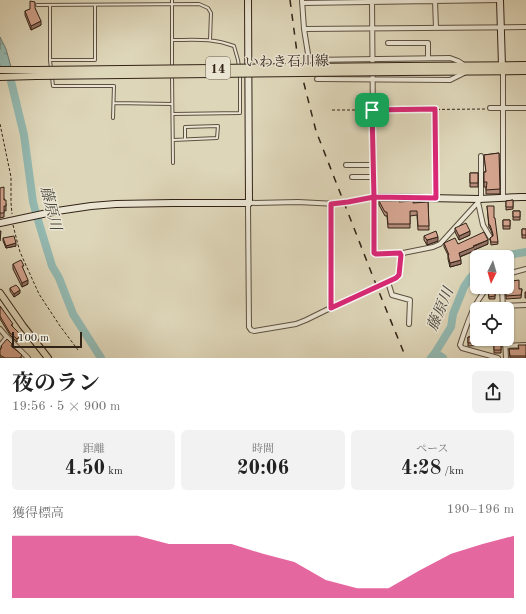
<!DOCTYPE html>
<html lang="ja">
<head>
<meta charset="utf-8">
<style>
  :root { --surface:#fff; --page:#f2f2f2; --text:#222; --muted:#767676; --accent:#db2777 }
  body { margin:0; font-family:"Old Standard TT","Noto Serif JP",serif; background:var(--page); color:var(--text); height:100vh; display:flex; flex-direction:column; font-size:15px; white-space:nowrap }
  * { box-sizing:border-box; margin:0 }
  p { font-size:13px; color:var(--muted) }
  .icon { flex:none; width:22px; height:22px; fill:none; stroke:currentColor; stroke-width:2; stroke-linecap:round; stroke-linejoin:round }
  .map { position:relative; height:358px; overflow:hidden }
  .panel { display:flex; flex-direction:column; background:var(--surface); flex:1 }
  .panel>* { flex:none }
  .needle { width:26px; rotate:185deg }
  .buttons { position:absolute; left:470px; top:250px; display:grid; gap:8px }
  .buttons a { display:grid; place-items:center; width:44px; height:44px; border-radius:6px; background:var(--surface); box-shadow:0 1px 3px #0004; font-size:20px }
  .scale { position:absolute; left:12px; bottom:10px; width:70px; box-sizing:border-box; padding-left:4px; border:2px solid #322317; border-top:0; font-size:11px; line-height:14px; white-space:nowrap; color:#322317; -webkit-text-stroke:3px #eae4d2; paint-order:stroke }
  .pin { position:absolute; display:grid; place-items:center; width:34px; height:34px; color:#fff; margin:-17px; border-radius:8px; box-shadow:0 2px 6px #0006 }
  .round { display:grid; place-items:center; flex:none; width:42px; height:42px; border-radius:6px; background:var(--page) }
  .head { display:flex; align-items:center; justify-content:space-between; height:68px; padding:0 12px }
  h1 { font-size:22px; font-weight:700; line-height:30px }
  .stats { display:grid; grid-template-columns:repeat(3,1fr); gap:6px; height:68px; padding:4px 12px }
  .stats div { display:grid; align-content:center; border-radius:6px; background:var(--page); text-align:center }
  .stats b { font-size:20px; font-weight:700 }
  .stats small { font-size:11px; font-weight:400 }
  .stats p { font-size:11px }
  .chart { height:112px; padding:8px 12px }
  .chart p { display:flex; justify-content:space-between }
  .chart svg { width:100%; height:72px; margin-top:4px; fill:var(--accent); opacity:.7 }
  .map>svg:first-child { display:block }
</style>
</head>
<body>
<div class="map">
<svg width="526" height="358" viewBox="0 0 526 358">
  <defs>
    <pattern id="water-waves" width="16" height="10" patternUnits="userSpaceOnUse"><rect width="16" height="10" fill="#93b9b1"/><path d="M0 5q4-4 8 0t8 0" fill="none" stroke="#79968f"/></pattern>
  </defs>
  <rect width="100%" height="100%" fill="#ded6b9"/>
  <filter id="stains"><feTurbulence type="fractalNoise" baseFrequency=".005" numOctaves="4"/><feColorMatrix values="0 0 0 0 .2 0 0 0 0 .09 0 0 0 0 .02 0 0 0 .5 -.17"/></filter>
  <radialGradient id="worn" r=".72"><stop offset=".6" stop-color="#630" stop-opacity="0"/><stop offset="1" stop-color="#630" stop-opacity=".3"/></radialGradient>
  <path fill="url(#water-waves)" stroke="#6c7d73" d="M0,37L6,49L11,67L0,66Z"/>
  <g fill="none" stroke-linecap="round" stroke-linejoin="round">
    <path stroke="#93b9b1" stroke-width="8" d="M0,54L10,77L24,135L33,202L38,220L52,266L59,278L73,314L101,358
      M496,257L526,252
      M435,353L443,358
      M431,358L435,353L451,327L453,314L464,287L470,278L477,271"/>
    <defs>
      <path id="lane" d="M172,0V67
        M37,5L199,4L208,8L211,13L210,40
        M50,5V60L51,69
        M172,40C195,40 212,38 234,46L238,60L239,67
        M50,60H95V5
        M172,75L173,163
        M52,77L53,86H114L113,118
        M114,103L172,104
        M173,114L240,113V75
        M173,140L217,138L218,126L185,127V139"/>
      <path id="street" d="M302,0L304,29L309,60L450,58L458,61L464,65
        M372,0L374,253H400L401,255L403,253L433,247L440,244L481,199V156
        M435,0L436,28
        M302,3L500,0
        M304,29L526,27
        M388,43H428V58
        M503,70V198
        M317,79L450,80L464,73
        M490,108H526
        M346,165H373
        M352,177H374
        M374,197L337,204L298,202L249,203L248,207L249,327L251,330L254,331L296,324L306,320L359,294L397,278L399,275L401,255
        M478,202L483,225L490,237
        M331,204V308
        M507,275L511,273L526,269
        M388,282L392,295L410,300L409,324
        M488,287C473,304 467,324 460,345L462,348L498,358
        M502,287L503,309
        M503,306L526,305
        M0,329L5,335L28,358
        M505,339L506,358
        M0,346L7,337
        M505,346L526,345"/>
      <path id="secondary" d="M500,0L502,66
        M374,197L479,199L521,197H526
        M0,223L57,211L91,206L116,204L172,203H249L248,0"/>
      <path id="primary" d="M401,66L526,65
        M0,70H35
        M401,72L526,71
        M0,77L36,76
        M0,293L23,326L48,358"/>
    </defs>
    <use href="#lane" stroke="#5d5040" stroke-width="4"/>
    <use href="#street" stroke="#5d5040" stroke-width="6"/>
    <use href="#secondary" stroke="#322317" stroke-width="8"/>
    <use href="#primary" stroke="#322317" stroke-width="8"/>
    <path stroke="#322317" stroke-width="1" stroke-dasharray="3 2" stroke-linecap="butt" d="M435,109L436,193
      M332,110H368
      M377,110L486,109
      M0,124L11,177V203L12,214
      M13,225L17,241L20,252L39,294L60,326L78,350"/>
    <use href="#lane" stroke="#eae4d2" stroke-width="2"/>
    <use href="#street" stroke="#eae4d2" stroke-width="4"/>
    <use href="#secondary" stroke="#eae4d2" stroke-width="6"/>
    <use href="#primary" stroke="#ded6b9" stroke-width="6"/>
    <path stroke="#322317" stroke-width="1.5" stroke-dasharray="7 7" stroke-linecap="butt" d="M290,0L298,60L316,131L377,287L406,358"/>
    <defs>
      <path id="primary-bridge" d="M35,70L401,66
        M36,76L401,72"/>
    </defs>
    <use href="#primary-bridge" stroke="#322317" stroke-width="8" stroke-linecap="butt"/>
    <use href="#primary-bridge" stroke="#ded6b9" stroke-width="6"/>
  </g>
  <path fill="#b58c7a" stroke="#322317" d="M35,8L41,25L31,30L25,15V11Z
    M499,153L500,194H486V187H484V172H486L484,155Z
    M470,173H478V187H470Z
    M0,188L6,204V211L4,210V217L0,218Z
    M513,200V209L506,210V201Z
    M379,201L413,203L428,202L429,230H418L417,215L410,216V228H388L387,216H385L379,205Z
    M487,206L494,218L498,244L491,245L490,238L493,236L490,228H489Z
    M513,211H520V220H513Z
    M503,220H510V229H503Z
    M455,228L470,235L459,240L455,232Z
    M522,229H526V238H522Z
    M424,236L438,241L427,245L424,240Z
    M3,238L16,246L6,248L3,241Z
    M444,243L458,244H488L474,250V251L460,257L461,264L450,267L448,259V255L444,247Z
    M13,264L28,284L22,287L13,269Z
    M10,288L20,293L14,297L10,291Z
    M522,289L521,298L506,299V290Z
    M495,290V299H489L488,291Z
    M0,306L13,327L21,338L17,342L10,335L0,319Z
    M468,337H474L499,339V344H501V353H494V342H486V345L468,346Z
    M526,345V358H510L509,349H518Z
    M1,346L12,347L22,358H0V350L1,348Z"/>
  <path fill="#947263" stroke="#322317" d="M41,21V25L31,30V26Z
    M470,231V235L459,240V236Z
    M438,237V241L427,245V240Z
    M488,240V244L474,250V251L459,257V253Z
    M16,243V246L6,248V246Z
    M461,260V264L450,267V263Z
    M28,280V284L22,287V283Z
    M20,290V293L14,297V294Z
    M21,335V338L17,342V339Z"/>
  <path fill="#d3a38e" stroke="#322317" d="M30,1L35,2V8L41,21L31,26L25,11L30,9Z
    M499,153L500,189L486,190L487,182H484V172H486L484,155Z
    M470,173H478V183H470Z
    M4,187V200H6V206H4V213H0V188Z
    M513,200V207H506V201Z
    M379,201H399V202L413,201V203L428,202L429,226H418L417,211H410V224H388L387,212H385Z
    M487,206H494V218H495L498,242H491L490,238L493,236V234L490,225H489Z
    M513,211H520V217H513Z
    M503,220H510V226H503Z
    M466,223L470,231L459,236L455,228Z
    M522,229H526V235H522Z
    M0,231H1L0,241Z
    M436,231L438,237L427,240L424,236Z
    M484,232L488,240L473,246L474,247L459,253L461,260L450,263L448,255H449L444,243L455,238L458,244Z
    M14,236L16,243L6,246L3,238Z
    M21,260L24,266H22L28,280L22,283L13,264Z
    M519,280V289H522L521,295L506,296V290H513L512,281Z
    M16,285L18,287L20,290L14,294L10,288Z
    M495,290V296L489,297L488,291Z
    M525,292H526V298H525Z
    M0,306L13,324L11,325L21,335L17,339L10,333L0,316Z
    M481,307H488V309H481Z
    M477,324V339H499V344H501V350H494V339L486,340V342L468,343V337H475L474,325Z
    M7,339L12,344L11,346L22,355L20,358H5L0,355V350L2,347L1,346Z
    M518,345H526V356H510L509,349H519Z"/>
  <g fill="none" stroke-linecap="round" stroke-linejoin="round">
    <defs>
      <path id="route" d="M372,110L374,197L348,202L331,204V308L396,278L399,275L401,255L400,253L376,254L374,253V197L436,198L435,109L372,110"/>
    </defs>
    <use href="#route" stroke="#fff" stroke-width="8"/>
    <use href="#route" stroke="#db2777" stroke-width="5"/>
  </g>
  <g text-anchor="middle" stroke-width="3" stroke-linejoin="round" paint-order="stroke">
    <rect fill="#eae4d2" stroke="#695d4f" stroke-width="1" x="206" y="57" width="24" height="22" rx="3"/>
    <g font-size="13" font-weight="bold" fill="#322317">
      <text x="218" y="73">14</text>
    </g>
    <g font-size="14" fill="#322317" stroke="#eae4d2">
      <text transform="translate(287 61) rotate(-1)" y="5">いわき石川線</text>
    </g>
    <g font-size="15" font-style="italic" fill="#4a483e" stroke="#eae4d2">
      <text transform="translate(51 208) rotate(76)" y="5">藤原川</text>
      <text transform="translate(440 309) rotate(-67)" y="5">藤原川</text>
    </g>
  </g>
  <rect width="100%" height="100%" filter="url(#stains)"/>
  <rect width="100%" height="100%" fill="url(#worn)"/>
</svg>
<div class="buttons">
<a><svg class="needle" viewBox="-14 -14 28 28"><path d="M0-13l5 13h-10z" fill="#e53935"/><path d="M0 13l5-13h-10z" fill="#767676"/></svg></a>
<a><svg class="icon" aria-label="locate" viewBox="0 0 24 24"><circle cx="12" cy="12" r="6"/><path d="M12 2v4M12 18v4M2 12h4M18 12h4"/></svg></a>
</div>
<div class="scale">100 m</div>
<div class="pin" style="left:372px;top:110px;background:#1e9e55"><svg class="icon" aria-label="arrive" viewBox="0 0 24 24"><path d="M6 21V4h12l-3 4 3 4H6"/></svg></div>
</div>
<section class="panel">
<div class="head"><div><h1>夜のラン</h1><p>19:56 · 5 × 900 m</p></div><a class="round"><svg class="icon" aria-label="share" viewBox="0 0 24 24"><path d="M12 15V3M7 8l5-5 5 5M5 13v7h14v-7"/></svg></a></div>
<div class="stats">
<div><p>距離</p><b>4.50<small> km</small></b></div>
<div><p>時間</p><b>20:06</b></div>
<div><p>ペース</p><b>4:28<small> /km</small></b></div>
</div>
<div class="chart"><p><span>獲得標高</span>190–196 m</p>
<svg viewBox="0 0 160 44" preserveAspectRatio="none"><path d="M0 44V6L10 6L20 6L30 6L40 6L50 11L60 11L70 11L80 17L90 22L100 33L110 38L120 38L130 27L140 17L150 11L160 6V44z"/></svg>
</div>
</section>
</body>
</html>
